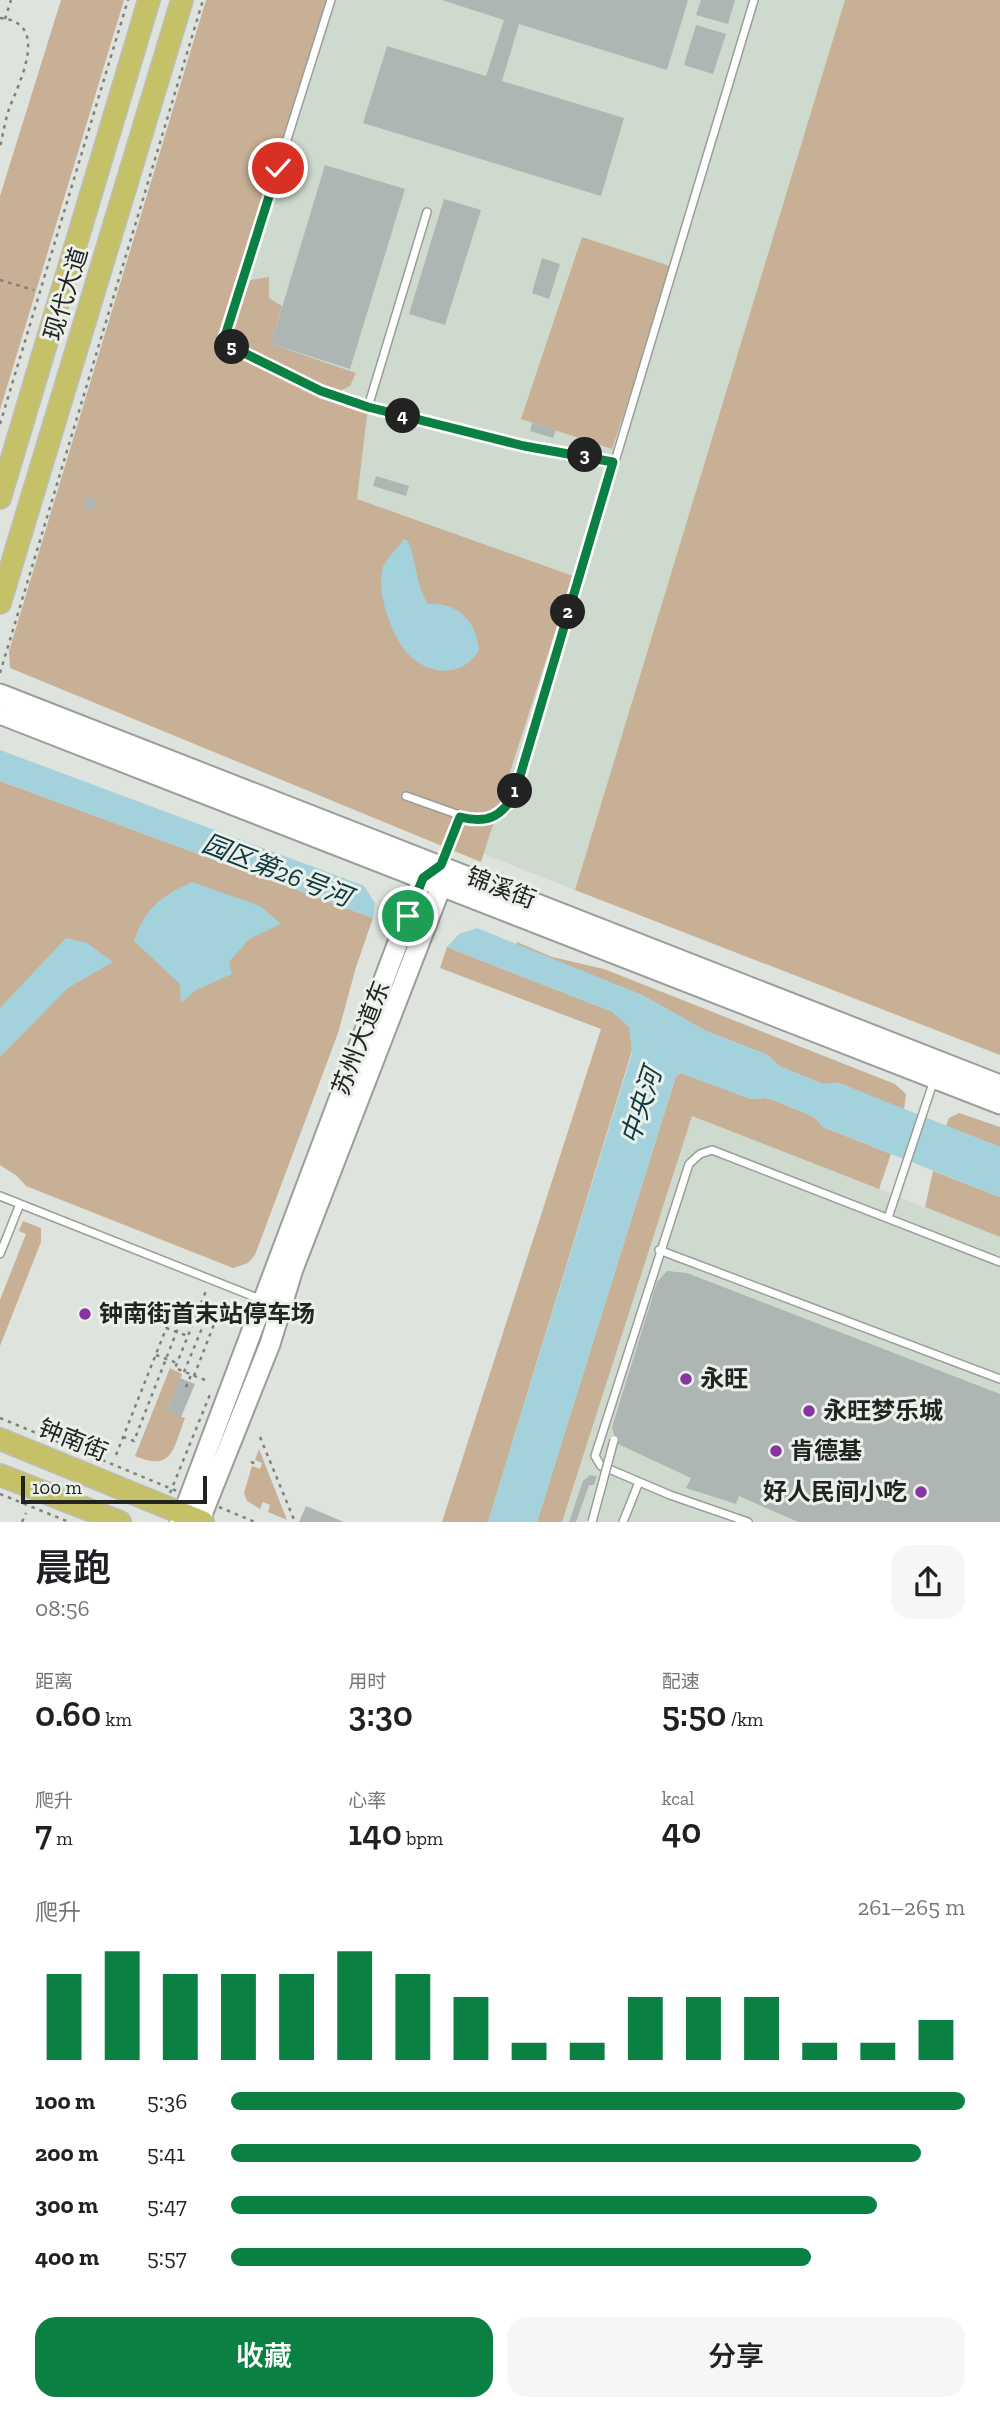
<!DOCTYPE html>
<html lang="zh">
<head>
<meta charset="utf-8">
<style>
  :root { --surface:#fff; --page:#f6f6f6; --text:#202124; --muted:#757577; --accent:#0b8043 }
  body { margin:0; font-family:"Zilla Slab","Noto Sans SC",serif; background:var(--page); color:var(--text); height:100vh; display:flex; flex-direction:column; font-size:26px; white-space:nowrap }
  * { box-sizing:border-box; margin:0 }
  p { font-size:23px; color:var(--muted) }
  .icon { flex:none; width:38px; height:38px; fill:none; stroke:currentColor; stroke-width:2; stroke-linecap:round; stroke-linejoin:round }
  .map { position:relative; height:1522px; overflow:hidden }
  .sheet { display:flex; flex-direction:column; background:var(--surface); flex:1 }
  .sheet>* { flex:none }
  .scale { position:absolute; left:21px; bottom:18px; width:186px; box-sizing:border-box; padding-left:7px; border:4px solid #222422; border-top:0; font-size:19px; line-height:24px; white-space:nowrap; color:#222422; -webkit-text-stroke:5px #ebf0ea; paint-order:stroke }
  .pin { position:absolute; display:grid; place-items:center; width:60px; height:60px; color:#fff; margin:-30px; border:4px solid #fff; border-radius:50%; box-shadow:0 2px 7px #0007 }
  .km { position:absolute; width:35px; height:35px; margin:-18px; border-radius:50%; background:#222; color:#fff; font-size:19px; line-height:35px; text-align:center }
  .round { display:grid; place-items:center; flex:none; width:74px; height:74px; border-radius:21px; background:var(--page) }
  .head { display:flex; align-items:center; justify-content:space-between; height:119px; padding:0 35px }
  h1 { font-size:38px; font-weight:600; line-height:52px }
  .figures { display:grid; grid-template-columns:repeat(3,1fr); gap:10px; height:119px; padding:7px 35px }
  .figures div { display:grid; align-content:center }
  .figures b { font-size:35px; font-weight:600 }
  .figures small { font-size:19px; font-weight:400 }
  .figures p { font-size:19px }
  .chart { height:196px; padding:14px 35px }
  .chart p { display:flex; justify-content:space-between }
  .chart svg { width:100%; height:126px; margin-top:7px; stroke:var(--accent); stroke-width:6 }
  .action { display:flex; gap:14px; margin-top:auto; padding:14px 35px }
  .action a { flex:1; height:80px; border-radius:21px; background:var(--accent); color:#fff; font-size:28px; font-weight:600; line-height:80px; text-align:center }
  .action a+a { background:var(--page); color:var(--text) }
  ul { padding:0 35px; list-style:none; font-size:23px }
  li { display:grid; grid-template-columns:112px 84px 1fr; align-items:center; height:52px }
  li i { height:18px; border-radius:9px; background:var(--accent) }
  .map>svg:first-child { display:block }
</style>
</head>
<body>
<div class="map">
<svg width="1000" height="1522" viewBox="0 0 1000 1522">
  <rect width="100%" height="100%" fill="#dee3dd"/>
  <path fill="#cfdace" d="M262,0H845L575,890L56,686Z
    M692,1115L1000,1237V1522H562Z"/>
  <path fill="#c7b095" d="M61,0H124L0,410V196Z
    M206,0H333L246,281L269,277V298L282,306L271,344L356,373L350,386L337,392L368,407L357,499L573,576L481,862L10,668L9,651Z
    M845,0H1000V1055L575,890Z
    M582,237L673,267L612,449L521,419Z
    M0,781L373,918L356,967L338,1033L255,1255L248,1263L233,1268L26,1186L17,1176L0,1165Z
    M517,942L552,957L604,969L895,1084L906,1094L904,1110L839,1083L823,1084L779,1066L768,1055L706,1031L642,995L516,945Z
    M447,947L613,1012L629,1027L633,1047L488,1522H442L601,1029L440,968Z
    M681,1073L751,1099L765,1098L776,1101L814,1117L823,1127L891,1154L879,1189L692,1116L562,1522H537L676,1076Z
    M959,1113L1000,1127V1147L946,1126L949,1118Z
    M933,1171L1000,1197V1237L925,1207Z
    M23,1221L41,1228V1242L0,1346V1300L26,1234L19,1231Z
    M170,1368L182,1374L167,1411L185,1418C173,1449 173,1472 135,1456Z
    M259,1449L287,1520L268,1512L270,1505L263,1502L260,1509L247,1501L244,1493L252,1466L260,1469L262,1463L255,1460Z"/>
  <path fill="#a3d2dc" d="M404,539L408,541C417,562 415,583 428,604C456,601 477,621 479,650C464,677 431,676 410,656C392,638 377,595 382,570C384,560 398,548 404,539Z
    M0,750L477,928L642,995L706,1031L768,1055L779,1066L823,1084L839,1083L1000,1147V1197L823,1127L814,1117L776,1101L765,1098L751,1099L680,1073L676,1076L537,1522H488L632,1053L629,1027L613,1012L373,918L0,781Z
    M192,882L260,906L281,924L249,939L229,962L232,974L196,990L181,1003L180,984L134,941C146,907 160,897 192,882Z
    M66,938L87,943L113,962L68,988L0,1057V1008Z"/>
  <path fill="#dee3dd" d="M362,883L477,928L459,934L447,947L373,918L375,903Z"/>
  <path fill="#adb6b3" d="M442,0H688L667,70L519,24L502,81L624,118L601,196L363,123L387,46L486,76L504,20Z
    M701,0H735L728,24L696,15Z
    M696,25L726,34L713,74L684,65Z
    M325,165L405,189L350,369L271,344Z
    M444,199L481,210L445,325L409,314Z
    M542,258L560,264L549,299L532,293Z
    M532,423L556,430L553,438L530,431Z
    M376,476L409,486L406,496L373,486Z
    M88,496L97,500L93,511L83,508Z
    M667,1271L687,1273L1000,1394V1522H798L739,1496L736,1504L686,1488L691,1478L616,1443L612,1427L657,1282Z
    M180,1378L195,1384L181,1417L167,1411Z
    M590,1475L597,1476L594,1485H589L576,1522H569L583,1481Z
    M306,1506L344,1522H299Z"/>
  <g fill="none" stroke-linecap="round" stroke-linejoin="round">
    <defs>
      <path id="lane" d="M331,0L225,336L227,342L286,375L368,407L524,446L613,462
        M368,407L427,212
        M406,796L479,822L506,810L515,793L754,0
        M441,865L460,817
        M0,1196L260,1299
        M888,1218L934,1080
        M659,1250L1000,1379
        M0,1254L20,1204
        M623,1522L639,1482
        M748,1522L670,1495L609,1469L601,1466L595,1456L689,1164L700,1154L712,1150L1000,1262"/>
      <path id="secondary" d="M0,694L1000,1085
        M0,714L1000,1104
        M180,1522L403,929L423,878L432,872
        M199,1522L270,1344L293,1269L442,884L441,873"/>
      <path id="primary" d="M0,498L149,0
        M0,603L182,0
        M0,1439L203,1522
        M0,1475L120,1522"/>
    </defs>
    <use href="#lane" stroke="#999e98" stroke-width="10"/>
    <use href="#secondary" stroke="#999e98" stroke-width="23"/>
    <use href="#primary" stroke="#bdbdbd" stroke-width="24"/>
    <path stroke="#7e817d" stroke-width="2.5" stroke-dasharray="3.5 5" stroke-linecap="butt" d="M0,18C51,22 19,83 9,109C5,121 3,134 0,147
      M5,19L11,0
      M0,280L34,290
      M0,424L128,0
      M0,673L203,0
      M200,1307L229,1318
      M166,1328L188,1336
      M156,1355L177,1363
      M184,1372L209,1311
      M194,1376L218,1314
      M205,1380L175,1368L206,1291
      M186,1387L191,1375
      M0,1418L177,1491
      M123,1437L134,1441L187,1305
      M260,1437L295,1522
      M116,1455L177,1301L199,1309
      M251,1462L257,1464
      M170,1493L211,1392
      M0,1494L69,1522
      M219,1507L255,1522
      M22,1522L26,1513"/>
    <use href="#lane" stroke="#fff" stroke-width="7"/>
    <use href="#secondary" stroke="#fff" stroke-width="19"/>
    <use href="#primary" stroke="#c4c168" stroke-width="21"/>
    <defs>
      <path id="lane-bridge" d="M592,1522L614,1440"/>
    </defs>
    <use href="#lane-bridge" stroke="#999e98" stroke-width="10" stroke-linecap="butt"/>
    <use href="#lane-bridge" stroke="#fff" stroke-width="7"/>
  </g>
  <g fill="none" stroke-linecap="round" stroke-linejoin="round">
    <defs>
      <path id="route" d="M278,168L225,336L232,347L321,391L368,407L524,446L613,462L515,793C502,817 487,824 460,817L441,865L423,878L408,916"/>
    </defs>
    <use href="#route" stroke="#fff" stroke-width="14"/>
    <use href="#route" stroke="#0b8043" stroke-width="9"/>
  </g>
  <g fill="#8835a4" stroke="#ebf0ea" stroke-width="2.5">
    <circle cx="85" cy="1314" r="7"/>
    <circle cx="686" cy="1379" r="7"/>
    <circle cx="809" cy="1411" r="7"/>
    <circle cx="776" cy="1451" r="7"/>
    <circle cx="921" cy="1492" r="7"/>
  </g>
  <g text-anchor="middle" stroke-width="6" stroke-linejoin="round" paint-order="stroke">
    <g font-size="24" fill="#222422" stroke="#ebf0ea">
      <text transform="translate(66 294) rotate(-73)" y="8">现代大道</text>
      <text transform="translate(501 888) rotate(21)" y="8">锦溪街</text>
      <text transform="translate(361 1038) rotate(-69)" y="8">苏州大道东</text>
      <text transform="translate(73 1440) rotate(22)" y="8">钟南街</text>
    </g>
    <g font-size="24" font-weight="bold" fill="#222422" stroke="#ebf0ea" text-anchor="start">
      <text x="99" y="1322">钟南街首末站停车场</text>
      <text x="700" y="1387">永旺</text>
      <text x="823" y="1419">永旺梦乐城</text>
      <text x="790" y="1459">肯德基</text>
      <text x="907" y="1500" text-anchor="end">好人民间小吃</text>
    </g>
    <g font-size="26" font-style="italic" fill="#0d3941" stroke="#ebf0ea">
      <text transform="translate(277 870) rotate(21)" y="9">园区第26号河</text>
      <text transform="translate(641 1106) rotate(-72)" y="9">中央河</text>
    </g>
  </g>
</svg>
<div class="scale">100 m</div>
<div class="pin" style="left:408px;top:916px;background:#1e9e55"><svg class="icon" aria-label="arrive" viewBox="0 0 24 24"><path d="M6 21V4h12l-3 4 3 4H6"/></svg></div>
<div class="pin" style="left:278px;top:168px;background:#d93025"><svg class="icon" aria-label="check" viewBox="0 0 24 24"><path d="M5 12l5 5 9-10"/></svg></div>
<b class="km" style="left:515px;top:791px">1</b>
<b class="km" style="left:568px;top:612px">2</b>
<b class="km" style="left:585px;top:455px">3</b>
<b class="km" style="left:403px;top:416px">4</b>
<b class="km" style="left:232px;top:347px">5</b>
</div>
<section class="sheet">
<div class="head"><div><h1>晨跑</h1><p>08:56</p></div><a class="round"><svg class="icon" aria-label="share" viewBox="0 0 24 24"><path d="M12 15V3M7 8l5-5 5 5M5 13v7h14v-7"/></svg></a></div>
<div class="figures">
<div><p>距离</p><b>0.60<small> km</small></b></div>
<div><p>用时</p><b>3:30</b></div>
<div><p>配速</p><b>5:50<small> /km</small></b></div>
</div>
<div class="figures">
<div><p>爬升</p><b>7<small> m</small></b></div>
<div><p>心率</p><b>140<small> bpm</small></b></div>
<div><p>kcal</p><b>40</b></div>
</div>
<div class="chart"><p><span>爬升</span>261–265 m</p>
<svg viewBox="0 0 160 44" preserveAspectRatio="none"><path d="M5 44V14M15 44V6M25 44V14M35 44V14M45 44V14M55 44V6M65 44V14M75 44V22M85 44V38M95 44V38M105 44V22M115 44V22M125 44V22M135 44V38M145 44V38M155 44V30"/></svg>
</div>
<ul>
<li><b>100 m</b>5:36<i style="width:100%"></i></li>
<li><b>200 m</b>5:41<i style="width:94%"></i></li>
<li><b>300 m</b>5:47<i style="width:88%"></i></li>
<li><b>400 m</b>5:57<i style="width:79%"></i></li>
</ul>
<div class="action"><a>收藏</a><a>分享</a></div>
</section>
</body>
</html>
